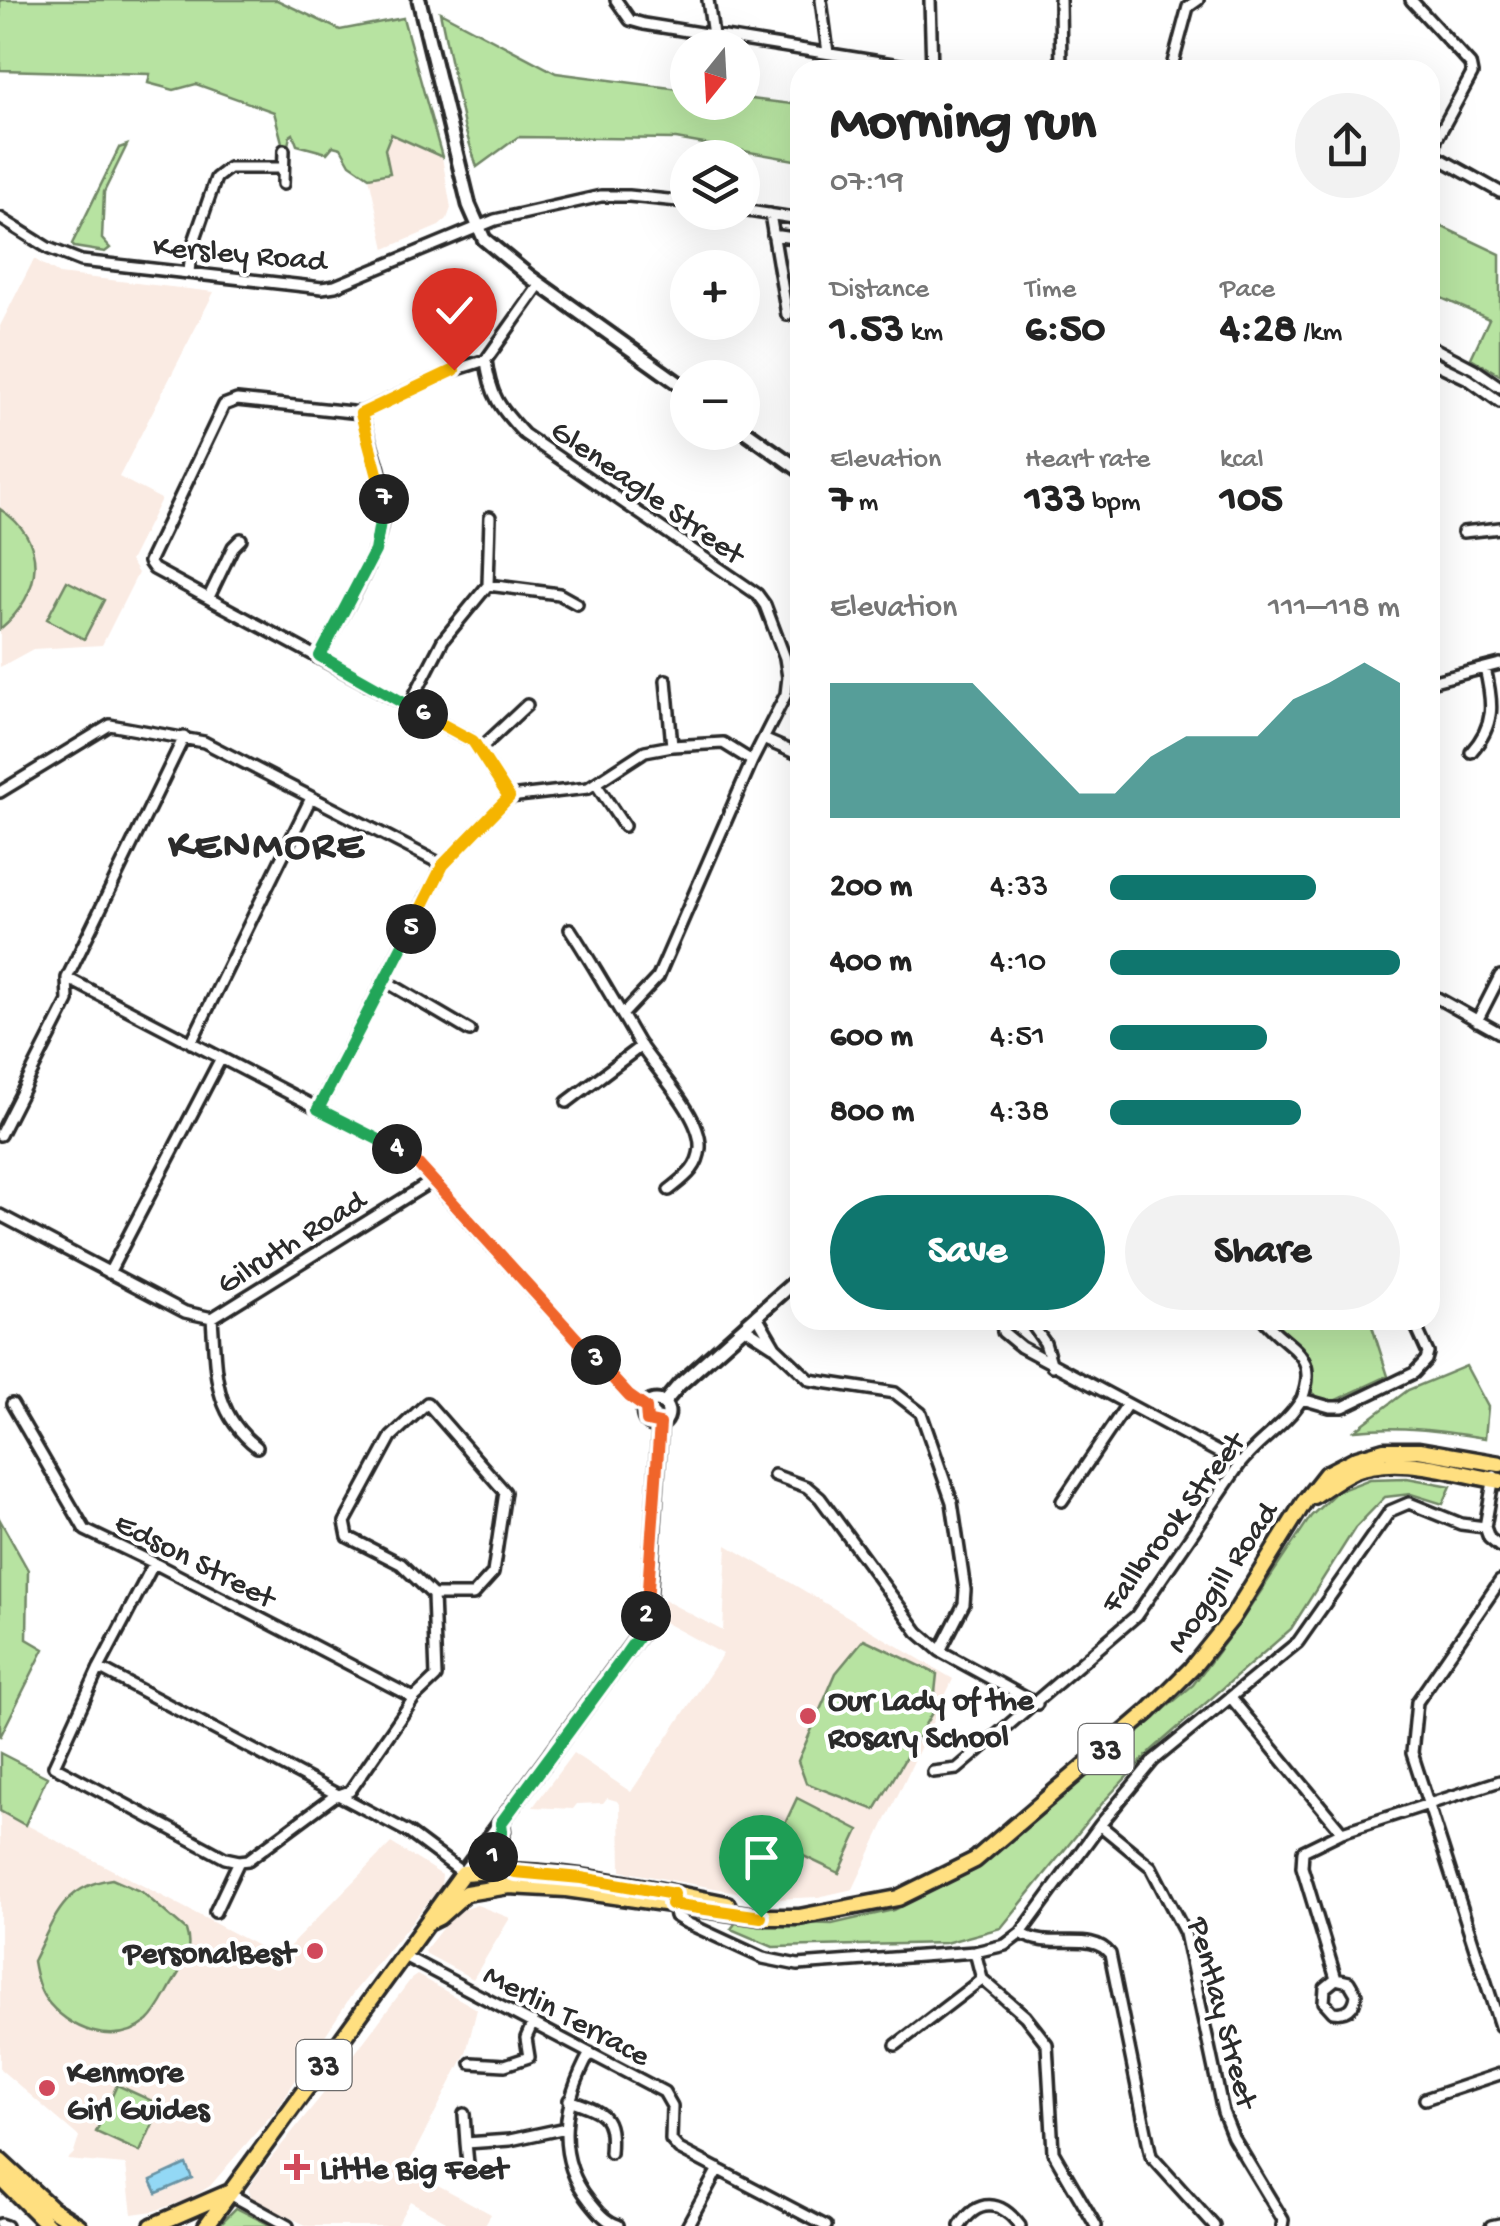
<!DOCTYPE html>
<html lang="en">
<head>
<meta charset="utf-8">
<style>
  :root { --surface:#fff; --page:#f2f2f2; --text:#222; --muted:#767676; --accent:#0f766e }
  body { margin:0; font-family:"Gochi Hand",sans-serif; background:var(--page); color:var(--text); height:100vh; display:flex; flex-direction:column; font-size:38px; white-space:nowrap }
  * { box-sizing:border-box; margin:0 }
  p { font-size:32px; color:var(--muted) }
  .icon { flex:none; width:55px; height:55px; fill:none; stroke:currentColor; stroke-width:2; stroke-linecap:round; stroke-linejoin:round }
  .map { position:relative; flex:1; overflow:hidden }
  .sheet { position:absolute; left:790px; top:60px; width:650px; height:1270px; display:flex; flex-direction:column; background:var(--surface); border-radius:30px; box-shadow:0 10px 40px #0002 }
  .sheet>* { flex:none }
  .needle { width:65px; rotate:198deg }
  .tools { position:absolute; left:670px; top:30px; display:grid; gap:20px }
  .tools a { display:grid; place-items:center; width:90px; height:90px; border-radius:50%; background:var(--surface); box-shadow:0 10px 40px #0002; font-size:50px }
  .pin { position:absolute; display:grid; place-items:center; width:85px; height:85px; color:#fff; margin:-102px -42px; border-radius:50% 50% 50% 0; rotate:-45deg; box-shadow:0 0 10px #0007 }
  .pin .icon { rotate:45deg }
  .km { position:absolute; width:50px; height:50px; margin:-25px; border-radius:50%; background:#222; color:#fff; font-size:28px; line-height:50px; text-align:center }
  .round { display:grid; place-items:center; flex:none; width:105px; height:105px; border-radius:52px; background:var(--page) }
  .headline { display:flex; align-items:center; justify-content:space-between; height:170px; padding:0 40px }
  h1 { font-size:55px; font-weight:800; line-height:75px }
  .metrics { display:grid; grid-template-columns:repeat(3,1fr); gap:15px; height:170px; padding:10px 40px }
  .metrics div { display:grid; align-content:center }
  .metrics b { font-size:42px; font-weight:800 }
  .metrics small { font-size:28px; font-weight:400 }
  .metrics p { font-size:28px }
  .chart { height:280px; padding:20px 40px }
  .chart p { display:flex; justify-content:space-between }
  .chart svg { width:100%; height:180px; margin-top:10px; fill:var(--accent); opacity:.7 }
  .primary-button { display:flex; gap:20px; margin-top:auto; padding:20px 40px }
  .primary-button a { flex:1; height:115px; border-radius:60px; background:var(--accent); color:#fff; font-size:40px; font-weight:800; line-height:115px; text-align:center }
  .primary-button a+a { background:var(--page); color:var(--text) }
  ul { padding:0 40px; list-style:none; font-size:32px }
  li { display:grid; grid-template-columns:160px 120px 1fr; align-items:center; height:75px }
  li i { height:25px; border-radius:12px; background:var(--accent) }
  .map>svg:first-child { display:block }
</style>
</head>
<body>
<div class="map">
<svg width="1500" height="2226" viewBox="0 0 1500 2226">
  <rect width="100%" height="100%" fill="#fff"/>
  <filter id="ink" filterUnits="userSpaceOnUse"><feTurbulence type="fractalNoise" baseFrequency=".01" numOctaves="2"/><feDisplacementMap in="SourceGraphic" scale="20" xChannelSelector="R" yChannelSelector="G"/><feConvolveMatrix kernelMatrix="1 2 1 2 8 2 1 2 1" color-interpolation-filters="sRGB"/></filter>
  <g filter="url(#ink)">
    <path fill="#faebe3" d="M390,134L442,157L451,208L447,219L439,226L385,249L369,177L390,172L385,149Z
      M34,259L59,274L214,292L119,477L161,499L130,561L138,573L102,645L33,649L0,667V326Z
      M727,1545L953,1679L853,1889L818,1897L775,1899L621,1871L620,1806L617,1801L607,1798L603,1803L577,1804L573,1809L533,1807L573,1753L631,1792L723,1654L662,1621L664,1600L723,1631Z
      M0,1811L279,1957L391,1843L442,1875L441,1886L353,1993L278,2107L210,2186L189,2199L154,2211L132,2214L126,2165L67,2160L74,2153L79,2137L0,2069Z
      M477,1905L510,1918L473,1979L425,1953V1950L455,1912Z
      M417,1975L477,2009L466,2053L410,2161L426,2170L423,2177L491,2214L484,2226H444L446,2221L410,2201L396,2226H308L252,2200L248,2188L259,2173L340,2073L411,1979Z"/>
    <path fill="#b7e3a1" stroke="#718766" stroke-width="2.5" d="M0,0H277L340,30L403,18L442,157L391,134L385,149L390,173L369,177L350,164L341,148L333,146L327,153L297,145L293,134L290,136L288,145L283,146L274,112L196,84L174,90L148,83L150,74L0,70Z
      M440,12L556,73L687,90L688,102H742L743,98L800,105V161L676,139L518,137L477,167L464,126Z
      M127,145L104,192L102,239L110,248L105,252L74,247L72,244L119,148Z
      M1430,221L1500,254V375L1471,358L1489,319L1430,293Z
      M0,509C49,541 43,593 0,629Z
      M67,581L104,600L84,639L47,619Z
      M1273,1320H1370L1388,1376L1332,1402L1322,1401L1311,1391C1319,1346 1298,1348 1273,1320Z
      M1466,1366L1488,1407L1485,1438C1441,1431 1400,1425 1355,1430L1408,1390Z
      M1407,1478L1451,1486L1443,1504L1411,1494L1385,1497L1355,1528L1291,1629L1152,1750L1105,1800L1001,1928L945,1943L773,1947L731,1929L737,1921L832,1924L893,1910L975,1870L1193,1685L1243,1618L1311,1516L1336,1492L1370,1479Z
      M0,1520L28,1570L27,1639L44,1649L0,1737Z
      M864,1639L937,1674L933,1711L875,1810L806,1783L798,1761L836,1673Z
      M0,1753L47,1777L25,1825L0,1811Z
      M797,1798L859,1830L839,1873L776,1843Z
      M112,1879L142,1892L186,1930C193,1950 184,1965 174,1981C166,1994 159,2011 148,2021C115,2048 68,2030 45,1998C38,1988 35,1973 33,1961C54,1920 62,1886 112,1879Z
      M117,2085L161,2105L140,2152L96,2132Z
      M236,2208L272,2226H218Z"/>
    <path fill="#93d8f5" stroke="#6993a4" stroke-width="2.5" d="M186,2164L192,2178L157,2193L151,2180Z"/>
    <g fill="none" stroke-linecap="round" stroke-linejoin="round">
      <defs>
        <path id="minor" d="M616,0L630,20L644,24L930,70
          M708,0L713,35
          M821,0L828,53
          M930,0L932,70
          M1060,0L1061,70
          M1411,0L1470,64L1472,74L1436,140L1434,152
          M1171,70L1188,7L1198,0
          M1430,153L1500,192
          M283,184L284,150
          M742,210L800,219
          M770,214L787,315
          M0,218L48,248L81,261L322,288L335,286L495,220L601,196H629L688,202
          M773,235L800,239
          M189,273L191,250L216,178L229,168H283
          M540,284L486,360C490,396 500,408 524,434L757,594L765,605L785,658L788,677L786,694L752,761L658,977L624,1013
          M1430,346L1474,369L1500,387
          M486,360L454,370L361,413L237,400L224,405L149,562L154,569L473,741L509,797
          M1430,361L1468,379L1500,402
          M1463,532L1500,528
          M488,585L490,517
          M209,597L233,547L241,539
          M319,656C345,608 385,554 384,497C383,473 368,437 361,413
          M666,680L672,746
          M1430,682L1500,664
          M409,706L443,640L488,585L559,594L577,604
          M763,739L800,755
          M480,749L527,705
          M1471,752C1496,724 1493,703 1485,668
          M596,784L624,826
          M0,792L110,725L204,742L443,865
          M509,797L588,788L645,751L672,746L723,743L752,761
          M570,929C594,966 616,1004 638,1042C655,1069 702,1116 700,1148C698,1169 685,1177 669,1190
          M67,978L404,1153L415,1162L629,1396L645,1407
          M385,981L470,1031
          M1430,994L1500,1033
          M1477,1021L1500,976
          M191,1043L311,798
          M567,1102L641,1046
          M318,1109L443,865L509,797
          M0,1135L68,1001L67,978L184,737
          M0,1215L185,1312L212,1318L432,1181
          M109,1273L221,1058
          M757,1316L775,1347L810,1380L895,1393L921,1413L952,1502L965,1590L964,1604L940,1651
          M212,1318C216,1370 212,1412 257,1447
          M1002,1320L1003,1332L1021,1347L1240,1464
          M1029,1320L1045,1343L1052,1366
          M1264,1320C1287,1349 1320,1352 1302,1399L1330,1407H1343L1414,1373L1426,1360L1428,1353L1413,1320
          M745,1328L773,1346
          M12,1404L85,1530L154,1563L414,1698
          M774,1475L807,1487L820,1498L918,1632L940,1651L1037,1704
          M1062,1501L1126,1406
          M1485,1527L1494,1476
          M154,1563L99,1668L54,1766L225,1858L239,1861
          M1500,1581L1417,1702L1412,1753L1500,2026
          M99,1668L408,1832L463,1873
          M1231,1698L1342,1832
          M933,1772L957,1769L1136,1616L1240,1464C1259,1440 1286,1425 1302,1399
          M1100,1825L1151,1867L1185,1933L1223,2112L1233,2137L1283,2220L1282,2226
          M672,1900L675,1916L687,1923L763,1958L798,1965L975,1952L1005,1945L1021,1933L1100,1825L1154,1760L1298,1642L1390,1511L1409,1503L1461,1524L1485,1527L1489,1538L1500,1547
          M215,1912L239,1861L248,1860L333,1797L350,1791L414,1698L436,1677L433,1595L401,1564L348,1537L345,1522L391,1437L427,1403L505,1492L493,1573L473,1595H433
          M1021,1933C1050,1952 1091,1929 1110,1954L1151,2156L1214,2226
          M975,1952L982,1979L1025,2016L1047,2044L1053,2152L1096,2226
          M404,1956L664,2092L672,2106L671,2140L679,2149L826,2226
          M1336,1979L1325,1988L1324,2002L1333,2012C1347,2014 1355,2008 1356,1994L1349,1982L1336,1979L1302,1867L1303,1851L1342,1832L1500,1781
          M896,2045L982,1979
          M590,2053C564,2100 553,2155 589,2200C597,2210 606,2222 618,2225
          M471,2063L505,2065L529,2057L526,2038L533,2022
          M1425,2099L1500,2074
          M569,2100C604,2112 613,2115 610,2153
          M464,2114L466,2143L510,2140L566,2128
          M466,2143L469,2174
          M228,2193L288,2226
          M0,2224L6,2226
          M687,2226L718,2169
          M960,2226C978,2198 1001,2200 1020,2226
          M1491,2226L1500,2224"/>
        <path id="tertiary" d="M419,0L469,205L484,239L530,277L688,390
          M742,429L800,470
          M644 1413a12 12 0 1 1 24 0a12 12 0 1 1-24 0Z
          M663,1404L679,1385L800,1277
          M463,1873L640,1634L648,1609L660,1425"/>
        <path id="primary" d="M1313,1496C1325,1488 1339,1477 1353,1471C1399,1453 1453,1473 1500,1481
          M501,1823L502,1831L492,1854L499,1866L510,1870
          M427,1923L439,1917L466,1893L509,1886L566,1889L761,1917H799L898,1898L975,1860L1148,1712L1191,1669L1232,1618L1304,1502L1326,1474L1357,1458L1384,1450H1419L1500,1464
          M152,2226L228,2193
          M206,2226L463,1873C551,1865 641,1887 727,1904"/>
        <path id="trunk" d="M0,2161L52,2209L79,2226
          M0,2177L49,2226"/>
      </defs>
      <use href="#minor" stroke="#2b2b2b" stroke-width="16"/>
      <use href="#tertiary" stroke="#2b2b2b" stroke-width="19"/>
      <use href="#primary" stroke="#2b2b2b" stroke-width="21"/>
      <use href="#trunk" stroke="#2b2b2b" stroke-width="21"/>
      <use href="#minor" stroke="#fff" stroke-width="9"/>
      <use href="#tertiary" stroke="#fff" stroke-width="11"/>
      <use href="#primary" stroke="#ffdf80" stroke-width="14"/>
      <use href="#trunk" stroke="#ffdf80" stroke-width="14"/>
    </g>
  </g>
  <g fill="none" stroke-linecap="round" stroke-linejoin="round" filter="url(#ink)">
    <defs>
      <path id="split-1" d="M493,1857L499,1866L515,1872L581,1878L674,1894L671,1904L761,1917"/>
      <path id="split-2" d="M493,1857L492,1849L502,1831L501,1823L626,1654L640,1634L646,1616"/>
      <path id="split-3" d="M596,1360L629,1396L646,1408L647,1421L660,1424L646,1616"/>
      <path id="split-4" d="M397,1149L416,1162L596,1360"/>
      <path id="split-5" d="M397,1149L318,1109L411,929"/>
      <path id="split-6" d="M411,929L443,865L509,797L473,741L423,714"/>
      <path id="split-7" d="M384,499L375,551L320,656L423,714"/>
      <path id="split-8" d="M384,499L361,414L454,370"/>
    </defs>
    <use href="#split-1" stroke="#fff" stroke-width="20"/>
    <use href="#split-2" stroke="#fff" stroke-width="20"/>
    <use href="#split-3" stroke="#fff" stroke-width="20"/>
    <use href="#split-4" stroke="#fff" stroke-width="20"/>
    <use href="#split-5" stroke="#fff" stroke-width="20"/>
    <use href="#split-6" stroke="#fff" stroke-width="20"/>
    <use href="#split-7" stroke="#fff" stroke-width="20"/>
    <use href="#split-8" stroke="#fff" stroke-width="20"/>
    <use href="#split-1" stroke="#f5b400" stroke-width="12"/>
    <use href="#split-2" stroke="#22a559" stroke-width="12"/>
    <use href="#split-3" stroke="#f0652b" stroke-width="12"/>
    <use href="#split-4" stroke="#f0652b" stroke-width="12"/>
    <use href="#split-5" stroke="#22a559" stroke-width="12"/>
    <use href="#split-6" stroke="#f5b400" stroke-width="12"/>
    <use href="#split-7" stroke="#22a559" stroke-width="12"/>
    <use href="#split-8" stroke="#f5b400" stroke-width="12"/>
  </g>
  <g fill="#d1495b" stroke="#fff" stroke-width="4">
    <circle cx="808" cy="1716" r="10"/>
    <circle cx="315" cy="1951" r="10"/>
    <circle cx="47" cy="2088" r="10"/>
    <path d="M292 2152h10v10h10v10h-10v10h-10v-10h-10v-10h10z"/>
  </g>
  <g text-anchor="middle" stroke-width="8" stroke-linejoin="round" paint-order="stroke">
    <g fill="#fff" stroke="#6b6b6b" stroke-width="2.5">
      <rect x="1078.5" y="1724" width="55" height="50" rx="8"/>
      <rect x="296.5" y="2040" width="55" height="50" rx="8"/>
    </g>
    <g font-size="30" font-weight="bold" fill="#2b2b2b">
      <text x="1106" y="1759">33</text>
      <text x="324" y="2075">33</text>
    </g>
    <g font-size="32" fill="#2b2b2b" stroke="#fff">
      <text transform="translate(240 251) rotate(5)" y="11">Kersley Road</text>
      <text transform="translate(649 490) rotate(35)" y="11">Gleneagle Street</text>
      <text transform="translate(290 1240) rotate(-32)" y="11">Gilruth Road</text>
      <text transform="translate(1171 1521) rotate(-53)" y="11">Fallbrook Street</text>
      <text transform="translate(196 1558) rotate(27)" y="11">Edson Street</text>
      <text transform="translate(1220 1576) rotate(-56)" y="11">Moggill Road</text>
      <text transform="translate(1225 2012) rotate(75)" y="11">Pentlay Street</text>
      <text transform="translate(568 2013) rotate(28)" y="11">Merlin Terrace</text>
    </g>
    <g font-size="32" font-weight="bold" fill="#2b2b2b" stroke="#fff" text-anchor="start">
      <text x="828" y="1709">Our Lady of the<tspan x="828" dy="37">Rosary School</tspan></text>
      <text x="295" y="1962" text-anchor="end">PersonalBest</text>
      <text x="67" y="2081">Kenmore<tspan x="67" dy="37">Girl Guides</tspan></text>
      <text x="320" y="2178">Little Big Feet</text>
    </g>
    <g font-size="42" font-weight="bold" letter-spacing="2.5" fill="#2b2b2b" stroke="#fff">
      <text x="267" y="856">KENMORE</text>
    </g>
  </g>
</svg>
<div class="tools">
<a><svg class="needle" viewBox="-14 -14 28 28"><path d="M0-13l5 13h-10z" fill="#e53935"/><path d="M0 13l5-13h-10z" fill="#767676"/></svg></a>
<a><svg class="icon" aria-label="layers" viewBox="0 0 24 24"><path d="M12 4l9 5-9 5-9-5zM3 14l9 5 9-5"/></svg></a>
<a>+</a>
<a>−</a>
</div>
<div class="pin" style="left:761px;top:1917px;background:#1e9e55"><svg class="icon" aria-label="arrive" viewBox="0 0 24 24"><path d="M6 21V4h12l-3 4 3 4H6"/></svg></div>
<div class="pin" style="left:454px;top:370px;background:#d93025"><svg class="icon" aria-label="check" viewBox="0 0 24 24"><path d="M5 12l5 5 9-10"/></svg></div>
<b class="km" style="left:493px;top:1857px">1</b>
<b class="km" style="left:646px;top:1616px">2</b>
<b class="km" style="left:596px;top:1360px">3</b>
<b class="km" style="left:397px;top:1149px">4</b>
<b class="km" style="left:411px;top:929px">5</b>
<b class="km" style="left:423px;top:714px">6</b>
<b class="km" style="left:384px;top:499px">7</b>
<section class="sheet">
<div class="headline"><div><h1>Morning run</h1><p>07:19</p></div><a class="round"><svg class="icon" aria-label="share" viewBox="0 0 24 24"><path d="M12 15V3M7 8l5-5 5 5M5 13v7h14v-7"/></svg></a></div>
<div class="metrics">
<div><p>Distance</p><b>1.53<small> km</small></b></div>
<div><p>Time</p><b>6:50</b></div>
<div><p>Pace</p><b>4:28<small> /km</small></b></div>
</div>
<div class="metrics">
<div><p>Elevation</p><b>7<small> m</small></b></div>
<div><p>Heart rate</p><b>133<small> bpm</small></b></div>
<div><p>kcal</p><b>105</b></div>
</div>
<div class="chart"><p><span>Elevation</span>111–118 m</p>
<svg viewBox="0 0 160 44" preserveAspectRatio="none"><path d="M0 44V11L10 11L20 11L30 11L40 11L50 20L60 29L70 38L80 38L90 29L100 24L110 24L120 24L130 15L140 11L150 6L160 11V44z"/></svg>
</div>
<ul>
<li><b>200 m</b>4:33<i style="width:71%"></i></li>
<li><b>400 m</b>4:10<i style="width:100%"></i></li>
<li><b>600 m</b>4:51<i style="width:54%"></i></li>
<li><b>800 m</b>4:38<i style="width:66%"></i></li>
</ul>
<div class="primary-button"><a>Save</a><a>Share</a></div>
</section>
</div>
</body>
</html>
